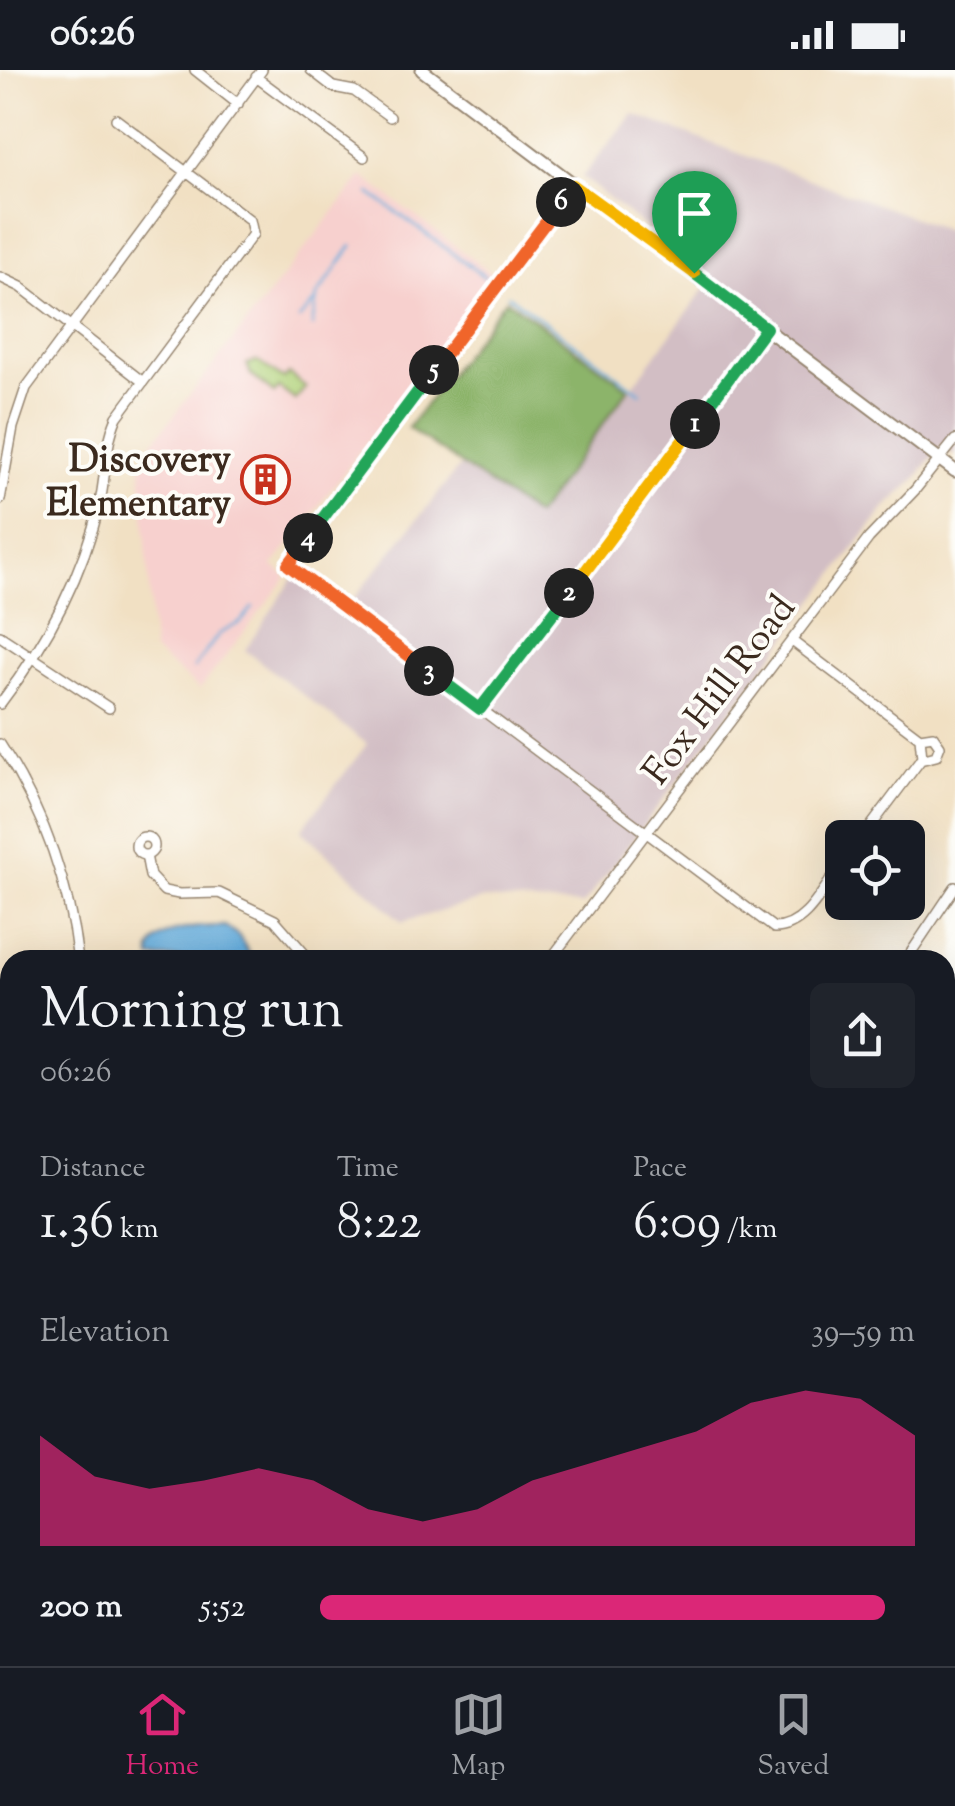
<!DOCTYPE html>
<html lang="en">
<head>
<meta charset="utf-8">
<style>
  :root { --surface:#171b24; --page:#20242c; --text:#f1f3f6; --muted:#9ea1a6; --line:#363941; --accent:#db2777 }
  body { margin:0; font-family:"Sorts Mill Goudy",serif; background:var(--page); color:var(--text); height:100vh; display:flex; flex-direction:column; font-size:38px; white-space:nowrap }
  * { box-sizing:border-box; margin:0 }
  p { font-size:32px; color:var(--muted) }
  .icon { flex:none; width:55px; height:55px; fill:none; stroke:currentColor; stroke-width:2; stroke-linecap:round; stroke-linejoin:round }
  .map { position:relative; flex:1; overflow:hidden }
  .details { position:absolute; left:0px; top:880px; width:955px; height:718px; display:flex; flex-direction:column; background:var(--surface); border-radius:30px 30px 0 0; box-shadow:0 10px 40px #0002 }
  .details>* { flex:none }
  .buttons { position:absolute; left:825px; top:750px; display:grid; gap:20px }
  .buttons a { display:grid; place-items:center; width:100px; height:100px; border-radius:15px; background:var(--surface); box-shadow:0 10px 40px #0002; font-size:50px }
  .pin { position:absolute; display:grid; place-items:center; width:85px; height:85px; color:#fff; margin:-102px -42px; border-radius:50% 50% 50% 0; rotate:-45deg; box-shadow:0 0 10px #0007 }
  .pin .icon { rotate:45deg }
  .km { position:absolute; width:50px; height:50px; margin:-25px; border-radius:50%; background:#222; color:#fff; font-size:28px; line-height:50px; text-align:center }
  .round { display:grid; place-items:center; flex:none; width:105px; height:105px; border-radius:15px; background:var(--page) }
  .summary { display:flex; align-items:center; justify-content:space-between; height:170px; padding:0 40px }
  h1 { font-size:55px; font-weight:600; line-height:75px }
  .stats { display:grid; grid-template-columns:repeat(3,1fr); gap:15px; height:170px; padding:10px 40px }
  .stats div { display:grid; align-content:center }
  .stats b { font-size:50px; font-weight:600 }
  .stats small { font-size:28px; font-weight:400 }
  .stats p { font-size:28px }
  .chart { height:280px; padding:20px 40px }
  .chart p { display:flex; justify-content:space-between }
  .chart svg { width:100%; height:180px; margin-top:10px; fill:var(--accent); opacity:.7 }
  ul { padding:0 40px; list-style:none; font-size:32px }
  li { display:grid; grid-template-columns:160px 120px 1fr; align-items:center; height:75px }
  li i { height:25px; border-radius:12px; background:var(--accent) }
  .status { display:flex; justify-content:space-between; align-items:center; height:70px; padding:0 50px; background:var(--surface); direction:ltr }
  .status svg { height:28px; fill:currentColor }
  .dock { display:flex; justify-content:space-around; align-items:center; height:140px; border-top:2px solid var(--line); background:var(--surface); font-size:28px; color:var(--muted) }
  .dock a { display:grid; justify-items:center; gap:5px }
  .dock .active { color:var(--accent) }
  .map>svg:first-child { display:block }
</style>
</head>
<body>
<div class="status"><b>06:26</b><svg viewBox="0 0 49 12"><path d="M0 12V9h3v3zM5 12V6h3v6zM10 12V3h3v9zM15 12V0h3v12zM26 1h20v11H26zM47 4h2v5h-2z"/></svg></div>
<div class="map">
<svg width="955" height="1596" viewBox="0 0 955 1596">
  <rect width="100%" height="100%" fill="#fdfcf7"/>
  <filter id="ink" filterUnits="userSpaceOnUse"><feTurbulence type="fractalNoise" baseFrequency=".01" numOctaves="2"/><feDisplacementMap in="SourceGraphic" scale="20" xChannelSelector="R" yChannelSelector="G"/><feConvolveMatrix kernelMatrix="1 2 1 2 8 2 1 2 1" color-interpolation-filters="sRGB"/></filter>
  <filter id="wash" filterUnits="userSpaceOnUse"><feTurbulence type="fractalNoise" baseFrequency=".0048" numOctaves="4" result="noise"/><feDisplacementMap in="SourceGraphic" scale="40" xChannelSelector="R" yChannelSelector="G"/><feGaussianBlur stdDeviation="2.25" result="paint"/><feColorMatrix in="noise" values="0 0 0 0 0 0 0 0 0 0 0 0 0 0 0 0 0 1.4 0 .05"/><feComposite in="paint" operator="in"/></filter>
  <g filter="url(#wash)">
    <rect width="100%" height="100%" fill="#f1e0c3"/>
    <path fill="#f7d0ce" d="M362,106L494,205L273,496L287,507L200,619L153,581L141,397L153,372Z"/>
    <path fill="#d2bec4" d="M633,44L955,163V385L941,376L915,410L885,438L583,835L485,829L402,852L301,760L367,674L245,580L302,495L351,532L460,396L536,446L711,210L582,107Z"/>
    <path fill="#b1d27a" stroke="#767e4c" stroke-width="2.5" d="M257,291L284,309L289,304L306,317L295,330L279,318L274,323L251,305L247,294Z"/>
    <path fill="#8cb46a" stroke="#646f44" stroke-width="2.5" d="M506,229L629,318L536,446L408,358Z"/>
    <path fill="#65acdb" stroke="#506b7c" stroke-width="2.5" d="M225,856L239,866L253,890L151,888C146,857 203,856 225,856Z"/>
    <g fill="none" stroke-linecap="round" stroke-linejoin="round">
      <path stroke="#65acdb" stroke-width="2.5" d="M370,123L485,207
        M508,225L641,323
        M299,249L315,232
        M312,256L317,226L352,176
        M194,598L219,564L241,552L253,537"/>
    </g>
  </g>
  <g filter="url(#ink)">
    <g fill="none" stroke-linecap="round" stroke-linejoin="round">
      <defs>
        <path id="minor" d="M195,0L238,34
          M311,0L333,17L354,21L390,47
          M256,7L364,87
          M573,115L288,495L774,858C807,858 824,817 842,793
          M0,207L21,217L143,312
          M0,430L13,357L26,318L262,0
          M0,566L109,638
          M792,571L920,668L922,688L862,768
          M0,634C47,573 82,507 100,432C106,404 105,374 117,347L253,164L250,150L116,49
          M480,639L766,258
          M0,674C43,740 69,812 78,890
          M920,690L936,686L940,676L933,666L920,668
          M136 776a9 9 0 1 1 18 0a9 9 0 1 1-18 0Z
          M146,785L150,806L164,821L179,824L219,823L275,850L310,890
          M550,890L869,468L915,420L955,370
          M906,890L955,817
          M0,920H10
          M945,1071L955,1076
          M0,1192L10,1191
          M0,1254L2,1288
          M0,1389L10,1388
          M0,1486H10
          M0,1584H10
          M106,1588L107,1596
          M282,1588L284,1596"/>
        <path id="major" d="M422,0L955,401
          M945,1477L955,1474
          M530,1596L560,1588"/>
        <path id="highway" d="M945,1534L955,1531
          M945,1554L955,1551
          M728,1596L758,1588
          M796,1596L826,1588"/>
      </defs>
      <use href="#minor" stroke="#968570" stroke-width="12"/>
      <use href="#major" stroke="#968570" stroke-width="15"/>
      <use href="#highway" stroke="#968570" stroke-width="16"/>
      <use href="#minor" stroke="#fff" stroke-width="9"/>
      <use href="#major" stroke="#fff" stroke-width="11"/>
      <use href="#highway" stroke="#fff" stroke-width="12"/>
    </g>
  </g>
  <g fill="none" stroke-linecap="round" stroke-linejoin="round" filter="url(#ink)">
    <defs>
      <path id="split-1" d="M694,203L766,258L695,354"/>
      <path id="split-2" d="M569,523L695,354"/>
      <path id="split-3" d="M429,601L480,639L569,523"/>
      <path id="split-4" d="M308,468L288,495L429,601"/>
      <path id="split-5" d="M308,468L434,300"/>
      <path id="split-6" d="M434,300L561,132"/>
      <path id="split-7" d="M561,132L573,115L694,203"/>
    </defs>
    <use href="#split-1" stroke="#fff" stroke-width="20"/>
    <use href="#split-2" stroke="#fff" stroke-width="20"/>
    <use href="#split-3" stroke="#fff" stroke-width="20"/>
    <use href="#split-4" stroke="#fff" stroke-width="20"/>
    <use href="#split-5" stroke="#fff" stroke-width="20"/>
    <use href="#split-6" stroke="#fff" stroke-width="20"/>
    <use href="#split-7" stroke="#fff" stroke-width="20"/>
    <use href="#split-1" stroke="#22a559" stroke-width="12"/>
    <use href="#split-2" stroke="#f5b400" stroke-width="12"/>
    <use href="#split-3" stroke="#22a559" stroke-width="12"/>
    <use href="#split-4" stroke="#f0652b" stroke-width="12"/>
    <use href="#split-5" stroke="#22a559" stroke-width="12"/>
    <use href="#split-6" stroke="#f0652b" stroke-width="12"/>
    <use href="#split-7" stroke="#f5b400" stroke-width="12"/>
  </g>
  <defs>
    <symbol id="building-ring" viewBox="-11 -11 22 22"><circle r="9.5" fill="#fdfcf7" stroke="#c8321e" stroke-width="1.5"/><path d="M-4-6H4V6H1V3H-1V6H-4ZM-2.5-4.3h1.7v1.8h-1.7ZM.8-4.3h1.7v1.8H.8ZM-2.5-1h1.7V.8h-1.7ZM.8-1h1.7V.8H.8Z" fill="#c8321e"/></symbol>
  </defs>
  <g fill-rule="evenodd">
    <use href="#building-ring" x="238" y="382" width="55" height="55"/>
  </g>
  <g text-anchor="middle" stroke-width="8" stroke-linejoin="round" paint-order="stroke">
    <g font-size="38" font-weight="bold" fill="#3b2a1e" stroke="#fdfcf7" text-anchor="end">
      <text x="231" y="401">Discovery<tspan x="231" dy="44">Elementary</tspan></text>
    </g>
    <g font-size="38" fill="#3b2a1e" stroke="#fdfcf7">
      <text transform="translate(718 619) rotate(-53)" y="13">Fox Hill Road</text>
    </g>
  </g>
</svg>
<div class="buttons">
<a><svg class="icon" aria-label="locate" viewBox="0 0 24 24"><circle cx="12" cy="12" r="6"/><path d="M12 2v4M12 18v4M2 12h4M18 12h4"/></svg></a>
</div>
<div class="pin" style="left:694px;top:203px;background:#1e9e55"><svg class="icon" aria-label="arrive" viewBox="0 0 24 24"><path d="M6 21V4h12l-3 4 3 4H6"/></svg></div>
<b class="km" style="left:695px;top:354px">1</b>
<b class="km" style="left:569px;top:523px">2</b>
<b class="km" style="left:429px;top:601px">3</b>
<b class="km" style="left:308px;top:468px">4</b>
<b class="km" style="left:434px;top:300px">5</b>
<b class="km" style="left:561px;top:132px">6</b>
<section class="details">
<div class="summary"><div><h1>Morning run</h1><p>06:26</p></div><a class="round"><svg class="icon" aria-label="share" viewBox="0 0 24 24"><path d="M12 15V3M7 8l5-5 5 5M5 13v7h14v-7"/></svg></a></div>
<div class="stats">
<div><p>Distance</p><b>1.36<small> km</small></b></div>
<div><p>Time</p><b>8:22</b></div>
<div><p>Pace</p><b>6:09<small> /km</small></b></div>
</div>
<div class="chart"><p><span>Elevation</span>39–59 m</p>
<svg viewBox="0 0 160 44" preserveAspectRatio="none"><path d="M0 44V17L10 27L20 30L30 28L40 25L50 28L60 35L70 38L80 35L90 28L100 24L110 20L120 16L130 9L140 6L150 8L160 17V44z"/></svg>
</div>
<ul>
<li><b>200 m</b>5:52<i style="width:95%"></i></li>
</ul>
</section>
</div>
<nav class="dock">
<a class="active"><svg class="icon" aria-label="home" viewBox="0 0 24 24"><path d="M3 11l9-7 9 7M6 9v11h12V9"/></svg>Home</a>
<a><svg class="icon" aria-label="map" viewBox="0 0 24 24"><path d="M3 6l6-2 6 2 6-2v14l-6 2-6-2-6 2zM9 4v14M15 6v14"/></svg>Map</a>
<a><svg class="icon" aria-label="saved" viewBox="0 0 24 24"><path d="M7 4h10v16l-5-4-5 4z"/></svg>Saved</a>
</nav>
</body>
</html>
